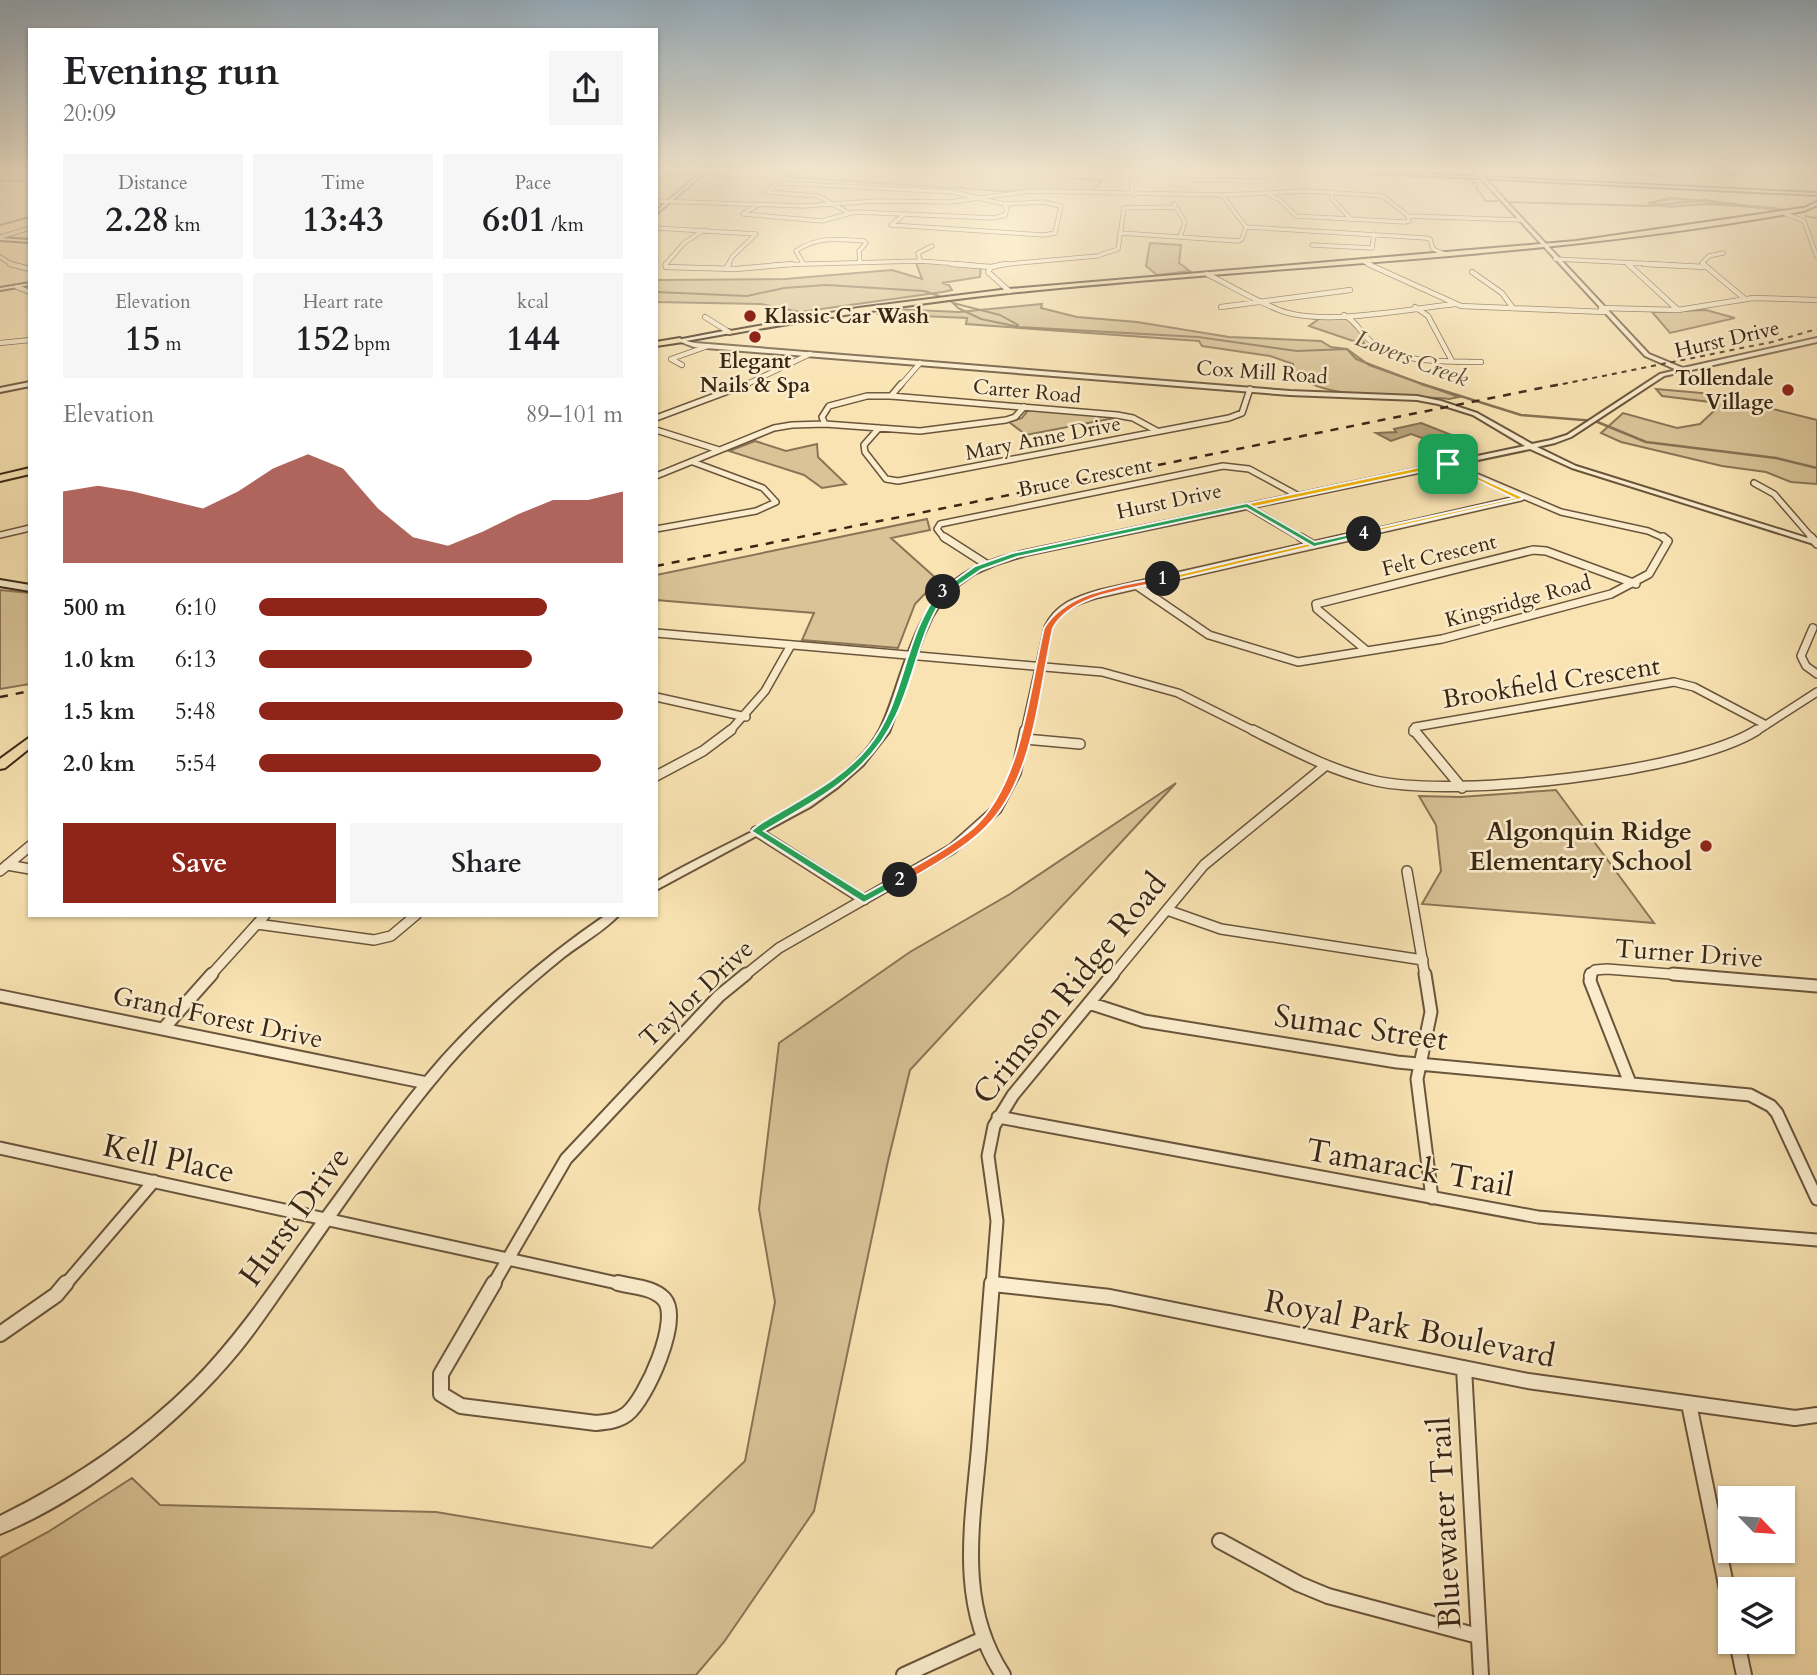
<!DOCTYPE html>
<html lang="en">
<head>
<meta charset="utf-8">
<style>
  :root { --surface:#fff; --page:#f6f6f6; --text:#202124; --muted:#757577; --accent:#8f2418 }
  body { margin:0; font-family:Cardo,serif; background:var(--page); color:var(--text); height:100vh; display:flex; flex-direction:column; font-size:26px; white-space:nowrap }
  * { box-sizing:border-box; margin:0 }
  p { font-size:23px; color:var(--muted) }
  .icon { flex:none; width:38px; height:38px; fill:none; stroke:currentColor; stroke-width:2; stroke-linecap:round; stroke-linejoin:round }
  .map { position:relative; flex:1; overflow:hidden }
  .panel { position:absolute; left:28px; top:28px; width:630px; height:889px; display:flex; flex-direction:column; background:var(--surface); border-radius:0px; box-shadow:0 2px 5px #0004 }
  .panel>* { flex:none }
  .needle { width:46px; rotate:115deg }
  .buttons { position:absolute; left:1718px; top:1486px; display:grid; gap:14px }
  .buttons a { display:grid; place-items:center; width:77px; height:77px; border-radius:0px; background:var(--surface); box-shadow:0 2px 5px #0004; font-size:35px }
  .pin { position:absolute; display:grid; place-items:center; width:60px; height:60px; color:#fff; margin:-30px; border-radius:14px; box-shadow:0 4px 10px #0006 }
  .km { position:absolute; width:35px; height:35px; margin:-18px; border-radius:50%; background:#222; color:#fff; font-size:19px; line-height:35px; text-align:center }
  .round { display:grid; place-items:center; flex:none; width:74px; height:74px; border-radius:0px; background:var(--page) }
  .overview { display:flex; align-items:center; justify-content:space-between; height:119px; padding:0 35px }
  h1 { font-size:38px; font-weight:700; line-height:52px }
  .figures { display:grid; grid-template-columns:repeat(3,1fr); gap:10px; height:119px; padding:7px 35px }
  .figures div { display:grid; align-content:center; border-radius:0px; background:var(--page); text-align:center }
  .figures b { font-size:35px; font-weight:700 }
  .figures small { font-size:19px; font-weight:400 }
  .figures p { font-size:19px }
  .chart { height:196px; padding:14px 35px }
  .chart p { display:flex; justify-content:space-between }
  .chart svg { width:100%; height:126px; margin-top:7px; fill:var(--accent); opacity:.7 }
  .button { display:flex; gap:14px; margin-top:auto; padding:14px 35px }
  .button a { flex:1; height:80px; border-radius:0px; background:var(--accent); color:#fff; font-size:28px; font-weight:700; line-height:80px; text-align:center }
  .button a+a { background:var(--page); color:var(--text) }
  ul { padding:0 35px; list-style:none; font-size:23px }
  li { display:grid; grid-template-columns:112px 84px 1fr; align-items:center; height:52px }
  li i { height:18px; border-radius:9px; background:var(--accent) }
  .map>svg:first-child { display:block }
</style>
</head>
<body>
<div class="map">
<svg width="1817" height="1675" viewBox="0 0 1817 1675">
  <rect width="100%" height="100%" fill="#f9e3b2"/>
  <filter id="stains"><feTurbulence type="fractalNoise" baseFrequency=".00286" numOctaves="4"/><feColorMatrix values="0 0 0 0 .2 0 0 0 0 .09 0 0 0 0 .02 0 0 0 .5 -.17"/></filter>
  <radialGradient id="worn" r=".72"><stop offset=".6" stop-color="#630" stop-opacity="0"/><stop offset="1" stop-color="#630" stop-opacity=".3"/></radialGradient>
  <path fill="#d9c397" stroke="#8a7456" stroke-width="2" d="M793,169H1032L1068,178L1102,180L1094,191H1001L785,177Z
    M1672,198L1783,209L1707,204L1670,207L1648,203Z
    M1150,243L1181,245L1179,263L1190,271L1157,275L1146,266Z
    M944,262L981,267L980,277L942,283L949,285L952,290L943,292L800,312L761,304L656,302V280L785,279L892,270L922,279L916,263Z
    M1042,304L1041,308L1077,317L1137,322L1229,337L1321,341L1331,347L1347,349L1369,365L1459,397L1449,399C1403,394 1332,402 1295,375L1293,364L1270,356L1202,346L1199,341L966,324L967,318L877,314L890,309L959,312Z
    M1706,310L1735,318L1670,333L1652,312Z
    M1342,316L1356,324L1365,345L1309,326L1319,319Z
    M1656,389L1713,394L1817,420V484L1791,482L1766,472L1722,466L1621,442L1601,433L1623,413L1677,428L1700,424L1716,409L1710,402L1662,396Z
    M1029,409L1120,417L1026,435L1009,422L1022,418Z
    M755,441L786,451L817,444L818,457L846,484L822,488L804,475L729,451Z
    M927,519L930,530L891,538L938,580L915,604L898,648L802,640L814,613L656,600V575Z
    M0,590L30,593V684L0,689Z
    M1176,783L910,1070L888,1161L814,1511L724,1642L696,1675H0V1558L48,1532L132,1478L160,1505L436,1512L652,1548L745,1461L775,1302L759,1209L779,1043L910,952L1010,894Z
    M1556,790L1654,923L1422,904L1441,871L1436,825L1419,796L1460,797Z"/>
  <path fill="#b8a37d" stroke="#867153" stroke-width="2" d="M1421,423L1449,434L1425,439L1411,434L1391,441L1376,433L1396,432L1394,429Z"/>
  <g fill="none" stroke-linecap="round" stroke-linejoin="round">
    <path stroke="#867153" stroke-width="2" d="M1444,169L1458,176
      M1460,177L1478,185L1476,189
      M0,181H30
      M1477,189L1486,201H1497
      M1510,202L1651,206L1704,200L1783,211
      M1805,216L1817,218
      M0,225L30,217
      M656,292L747,296L784,288L826,285L924,291L939,296
      M950,300L958,308L981,319L1019,327L1198,337L1297,351L1347,349L1356,359L1427,386
      M953,303L1000,315L1018,325"/>
    <path stroke="#867153" stroke-width="2.5" d="M1422,384L1521,415L1595,421L1646,442L1776,458L1817,468"/>
    <defs>
      <path id="minor-far6" d="M1065,169L1134,176L1136,178L1131,187L1134,195
        M1194,169L1191,178L1194,180L1264,181
        M1772,169L1817,170
        M1332,192V199L1351,219
        M1222,195L1246,227
        M1269,195L1280,200L1296,216L1404,222L1409,221L1408,216
        M656,201L803,206L877,201L950,202L1030,191L1222,195L1307,191L1383,196L1408,216
        M1174,204L1185,222L1180,237
        M758,205L743,214L822,221L855,212L994,218L1005,215L1007,209L1004,204
        M849,213L818,196L767,192L777,183H784L953,192L1004,204L1044,202L1061,206L1055,233L1044,235L891,225L905,214
        M1786,214L1804,221L1817,257
        M1408,216L1521,220
        M1246,227L1426,238L1430,239L1433,249L1445,254
        M656,228L756,234L732,257L728,265
        M1120,233L1238,241L1242,239L1246,227
        M0,237L30,228
        M1312,245L1372,248L1374,234
        M0,257L13,265
        M1555,259L1677,265
        M920,261L918,253L932,246
        M1362,261L1372,265
        M803,263L796,251C818,236 838,239 864,241L866,243L859,251L860,262
        M1627,263L1630,265
        M665,265L684,243L704,230
        M773,265L920,261L973,265
        M998,265L1097,256L1118,249L1124,208L1176,207
        M1705,265L1702,263L1709,256L1723,253"/>
      <path id="minor-far5" d="M10,264L30,269
        M666,264V267L736,269L792,264
        M952,264L991,267L1006,264
        M1368,264L1461,306L1605,312
        M1628,264L1678,310
        M1644,264L1706,267
        M1703,264L1745,299
        M991,267L988,272L1009,291
        M726,269L729,264
        M1472,272L1502,293L1513,308
        M1207,274C1231,286 1254,300 1279,310C1322,327 1408,309 1455,304
        M17,287L30,292
        M1221,307L1350,290
        M1415,307L1428,316L1452,361
        M1601,308L1678,310L1753,298L1817,300
        M1344,315C1358,322 1362,336 1375,345C1406,364 1446,361 1481,362
        M705,317L729,332
        M0,343L30,340
        M682,365L671,359L708,346
        M743,386L810,354
        M900,386L920,363"/>
      <path id="minor-far4" d="M891,396L901,384
        M656,418L747,384
        M825,424L822,417L829,406L867,396H891L1117,415L1133,418L1157,431
        M879,428L864,445L865,452L886,479L898,481L1229,418L1242,413L1250,389
        M656,430L719,450
        M1448,464L1561,512L1648,531L1666,539
        M656,476L774,428L792,425L825,424L920,431L1006,420L1015,417L1024,407
        M1754,483L1774,494L1813,539
        M1247,506L1303,539
        M656,529L756,511L776,502L763,488L693,462
        M0,535L30,528
        M945,539L937,529L940,524L1223,466L1249,469L1297,495
        M1341,539L1521,498"/>
      <path id="minor-far3" d="M944,537L986,564
        M1300,537L1314,545
        M1811,537L1817,544
        M1136,585L1209,635L1298,662L1442,639L1611,594L1649,574L1668,541L1663,537
        M1813,628L1801,656L1806,666L1817,674
        M656,633L1102,672L1178,693L1256,732
        M1367,651L1317,609L1316,604L1533,550L1546,551L1636,584
        M656,697L746,717
        M729,732L765,691L791,645
        M1025,732L1048,628C1058,607 1077,600 1098,594L1349,537
        M1413,732L1415,727L1674,682L1694,687L1766,725
        M1755,732L1817,692"/>
      <path id="minor-far2" d="M1253,730C1293,750 1332,771 1376,781C1454,798 1690,773 1757,730
        M1414,730L1462,788
        M1025,739L1080,744
        M656,776L703,751L731,730
        M756,831L864,900
        M7,865L30,869
        M0,871L30,846
        M1407,871L1425,976
        M1167,910L1221,929L1423,960
        M257,924L374,940L391,936L416,915
        M210,976L265,915
        M744,976L779,948L952,849L997,809L1016,773L1025,730
        M1112,976L1204,865L1325,766
        M1589,976L1595,970L1607,969L1695,976"/>
      <path id="minor-far1" d="M1425,974L1431,1012L1417,1079L1432,1198
        M1591,974L1590,981L1630,1083
        M1673,974L1817,986
        M0,996L427,1083
        M1089,1003L1144,1021L1397,1062L1750,1095L1771,1106L1777,1113L1817,1199
        M164,1028L212,974
        M998,1117L1538,1217L1817,1240
        M0,1148L508,1259
        M508,1259L626,1285
        M508,1259L566,1159L719,996L746,974
        M993,1284L1003,1285
        M65,1285L154,1181
        M493,1285L508,1259
        M992,1285L997,1221L988,1156L994,1126L1013,1095L1113,974"/>
      <path id="minor" d="M494,1283L441,1374V1394L461,1406L596,1423C607,1422 618,1421 627,1414C646,1399 682,1319 664,1299C653,1287 633,1287 618,1283
        M992,1283C988,1338 983,1393 979,1448C972,1527 957,1605 1003,1675
        M993,1284L1110,1297L1528,1381L1795,1418L1817,1415
        M0,1334L56,1295L66,1283
        M1464,1368L1481,1675
        M1689,1404L1731,1609
        M1220,1541L1299,1584L1328,1596L1478,1636
        M1737,1642L1744,1675
        M904,1675L983,1639"/>
      <path id="tertiary" d="M705,169H709L656,214V211Z
        M1472,169H1476L1649,354L1683,368L1817,338V342L1664,376L1571,437L1555,443L1537,447L1576,466L1817,541V545L1572,468L1530,449L1026,555L997,564L974,574L956,587L942,601L932,617L923,637L889,732L863,765L838,787L810,807L656,890V882C720,844 806,814 857,760C880,737 885,720 895,691C910,646 925,595 969,571C986,561 1005,556 1024,551L1525,446L1473,415L1438,404L1417,400L1290,395L694,347L678,341V339L695,343L1290,391L1417,396L1441,401L1477,413L1532,444L1551,440L1567,435L1660,374L1677,370L1645,356Z
        M0,238L30,240V242L0,240Z
        M30,283V285L0,290V288Z
        M30,382V386L0,392V388Z
        M606,915H619C604,931 582,943 564,957C523,990 484,1026 449,1066C392,1133 343,1207 292,1279C274,1304 258,1329 239,1352C179,1425 87,1498 0,1534V1516C71,1481 138,1436 194,1380C242,1331 280,1272 320,1217C360,1163 398,1107 442,1057C491,1003 546,956 606,915Z"/>
      <path id="secondary" d="M1314,169L1817,193V195L1316,170Z
        M1817,202V205L1804,211L1800,210Z
        M729,330L731,333L680,342L677,340Z
        M0,580L30,585V591L0,586Z"/>
      <path id="primary" d="M1802,208L1804,211C1542,259 1274,265 1009,293C915,303 822,318 729,334L725,332L858,308L1009,289L1576,241Z
        M680,338L683,342L656,346V342Z
        M30,468V474L0,481V475Z
        M30,737V748L5,768L0,769V759Z"/>
    </defs>
    <use href="#minor-far6" stroke="#6a553c" stroke-width="5"/>
    <use href="#minor-far5" stroke="#6a553c" stroke-width="6"/>
    <use href="#minor-far4" stroke="#6a553c" stroke-width="8"/>
    <use href="#minor-far3" stroke="#6a553c" stroke-width="10"/>
    <use href="#minor-far2" stroke="#6a553c" stroke-width="12"/>
    <use href="#minor-far1" stroke="#6a553c" stroke-width="15"/>
    <use href="#minor" stroke="#6a553c" stroke-width="18"/>
    <use href="#tertiary" stroke="#6a553c" stroke-width="4"/>
    <use href="#secondary" stroke="#3a2615" stroke-width="4"/>
    <use href="#primary" stroke="#3a2615" stroke-width="4"/>
    <use href="#minor-far6" stroke="#fbedcd" stroke-width="3.5"/>
    <use href="#minor-far5" stroke="#fbedcd" stroke-width="4.5"/>
    <use href="#minor-far4" stroke="#fbedcd" stroke-width="5"/>
    <use href="#minor-far3" stroke="#fbedcd" stroke-width="7"/>
    <use href="#minor-far2" stroke="#fbedcd" stroke-width="9"/>
    <use href="#minor-far1" stroke="#fbedcd" stroke-width="11"/>
    <use href="#minor" stroke="#fbedcd" stroke-width="14"/>
    <use href="#tertiary" fill="#fbedcd" fill-rule="evenodd"/>
    <use href="#secondary" fill="#fbedcd" fill-rule="evenodd"/>
    <use href="#primary" fill="#f9e3b2" fill-rule="evenodd"/>
    <path stroke="#3a2615" stroke-width="2" stroke-dasharray="5 5" stroke-linecap="butt" d="M1461,169L1672,176L1817,173
      M1553,386L1772,342L1817,329"/>
    <path stroke="#3a2615" stroke-width="2.5" stroke-dasharray="8 8" stroke-linecap="butt" d="M656,566L1561,384
      M0,697L30,691"/>
  </g>
  <linearGradient id="sky" x2="0" y2="1"><stop stop-color="#95adbd"/><stop offset="0.42" stop-color="#fcf2dc"/><stop offset="1" stop-color="#fcf2dc" stop-opacity="0"/></linearGradient>
  <rect width="1817" height="404" fill="url(#sky)"/>
  <path fill="#f5b400" stroke="#fff" stroke-width="2" d="M1448,461L1451,465L1254,507L1318,545L1163,582L1159,579L1306,544L1245,507V504Z"/>
  <path fill="#f0652b" stroke="#fff" stroke-width="2" d="M1163,577L1166,581C1130,590 1073,593 1053,628C1038,695 1034,785 981,832C958,853 930,867 904,883H896V877C922,862 949,848 973,828C1022,784 1029,691 1044,628C1067,590 1123,586 1163,577Z"/>
  <path fill="#22a559" stroke="#fff" stroke-width="2" d="M940,590L947,592C919,630 916,675 896,716C870,774 816,800 764,831L865,894L896,877L906,880L864,903L751,831C760,822 775,815 787,808C817,790 846,774 868,747C905,703 903,636 940,590Z"/>
  <path fill="#22a559" stroke="#fff" stroke-width="2" d="M1247,503L1315,542L1364,531L1368,534L1314,547L1246,508L1017,557L981,570L946,594L939,592L975,566L1012,553Z"/>
  <path fill="#f5b400" stroke="#fff" stroke-width="2" d="M1446,462L1525,498L1361,535L1364,531L1514,498L1446,465Z"/>
  <g fill="#8f2418" stroke="#fbedcd" stroke-width="2.5">
    <circle cx="750" cy="316" r="7"/>
    <circle cx="755" cy="337" r="7"/>
    <circle cx="1788" cy="390" r="7"/>
    <circle cx="1706" cy="846" r="7"/>
  </g>
  <g text-anchor="middle" stroke-width="5" stroke-linejoin="round" paint-order="stroke">
    <g font-size="21" font-weight="bold" fill="#3a2615" stroke="#fbedcd" text-anchor="start">
      <text x="764" y="323">Klassic Car Wash</text>
      <text x="755" y="368" text-anchor="middle">Elegant<tspan x="755" dy="24">Nails &amp; Spa</tspan></text>
      <text x="1774" y="385" text-anchor="end">Tollendale<tspan x="1774" dy="24">Village</tspan></text>
    </g>
    <g font-size="21" fill="#3a2615" stroke="#fbedcd">
      <text transform="translate(1727 339) rotate(-13)" y="7">Hurst Drive</text>
      <text transform="translate(1262 372) rotate(4)" y="7">Cox Mill Road</text>
      <text transform="translate(1027 391) rotate(5)" y="7">Carter Road</text>
      <text transform="translate(1043 438) rotate(-11)" y="7">Mary Anne Drive</text>
      <text transform="translate(1085 477) rotate(-11)" y="7">Bruce Crescent</text>
      <text transform="translate(1169 501) rotate(-12)" y="7">Hurst Drive</text>
      <text transform="translate(1439 555) rotate(-14)" y="7">Felt Crescent</text>
      <text transform="translate(1518 601) rotate(-15)" y="7">Kingsridge Road</text>
    </g>
    <g font-size="23" font-style="italic" fill="#604c34" stroke="#fbedcd">
      <text transform="translate(1412 358) rotate(21)" y="8">Lovers Creek</text>
    </g>
    <g font-size="26" fill="#3a2615" stroke="#fbedcd">
      <text transform="translate(1551 682) rotate(-9)" y="9">Brookfield Crescent</text>
      <text transform="translate(1689 953) rotate(4)" y="9">Turner Drive</text>
      <text transform="translate(696 993) rotate(-43)" y="9">Taylor Drive</text>
      <text transform="translate(218 1017) rotate(12)" y="9">Grand Forest Drive</text>
    </g>
    <g font-size="26" font-weight="bold" fill="#3a2615" stroke="#fbedcd" text-anchor="end">
      <text x="1692" y="840">Algonquin Ridge<tspan x="1692" dy="30">Elementary School</tspan></text>
    </g>
    <g font-size="32" fill="#3a2615" stroke="#fbedcd">
      <text transform="translate(1069 988) rotate(-51)" y="11">Crimson Ridge Road</text>
      <text transform="translate(1361 1027) rotate(8)" y="11">Sumac Street</text>
      <text transform="translate(169 1158) rotate(12)" y="11">Kell Place</text>
      <text transform="translate(1410 1167) rotate(10)" y="11">Tamarack Trail</text>
      <text transform="translate(294 1216) rotate(-54)" y="11">Hurst Drive</text>
      <text transform="translate(1410 1328) rotate(11)" y="11">Royal Park Boulevard</text>
      <text transform="translate(1444 1523) rotate(-93)" y="11">Bluewater Trail</text>
    </g>
  </g>
  <rect width="100%" height="100%" filter="url(#stains)"/>
  <rect width="100%" height="100%" fill="url(#worn)"/>
</svg>
<div class="buttons">
<a><svg class="needle" viewBox="-14 -14 28 28"><path d="M0-13l5 13h-10z" fill="#e53935"/><path d="M0 13l5-13h-10z" fill="#757577"/></svg></a>
<a><svg class="icon" aria-label="layers" viewBox="0 0 24 24"><path d="M12 4l9 5-9 5-9-5zM3 14l9 5 9-5"/></svg></a>
</div>
<div class="pin" style="left:1448px;top:464px;background:#1e9e55"><svg class="icon" aria-label="arrive" viewBox="0 0 24 24"><path d="M6 21V4h12l-3 4 3 4H6"/></svg></div>
<b class="km" style="left:1163px;top:579px">1</b>
<b class="km" style="left:900px;top:880px">2</b>
<b class="km" style="left:943px;top:592px">3</b>
<b class="km" style="left:1364px;top:534px">4</b>
<section class="panel">
<div class="overview"><div><h1>Evening run</h1><p>20:09</p></div><a class="round"><svg class="icon" aria-label="share" viewBox="0 0 24 24"><path d="M12 15V3M7 8l5-5 5 5M5 13v7h14v-7"/></svg></a></div>
<div class="figures">
<div><p>Distance</p><b>2.28<small> km</small></b></div>
<div><p>Time</p><b>13:43</b></div>
<div><p>Pace</p><b>6:01<small> /km</small></b></div>
</div>
<div class="figures">
<div><p>Elevation</p><b>15<small> m</small></b></div>
<div><p>Heart rate</p><b>152<small> bpm</small></b></div>
<div><p>kcal</p><b>144</b></div>
</div>
<div class="chart"><p><span>Elevation</span>89–101 m</p>
<svg viewBox="0 0 160 44" preserveAspectRatio="none"><path d="M0 44V19L10 17L20 19L30 22L40 25L50 19L60 11L70 6L80 11L90 25L100 35L110 38L120 33L130 27L140 22L150 22L160 19V44z"/></svg>
</div>
<ul>
<li><b>500 m</b>6:10<i style="width:79%"></i></li>
<li><b>1.0 km</b>6:13<i style="width:75%"></i></li>
<li><b>1.5 km</b>5:48<i style="width:100%"></i></li>
<li><b>2.0 km</b>5:54<i style="width:94%"></i></li>
</ul>
<div class="button"><a>Save</a><a>Share</a></div>
</section>
</div>
</body>
</html>
